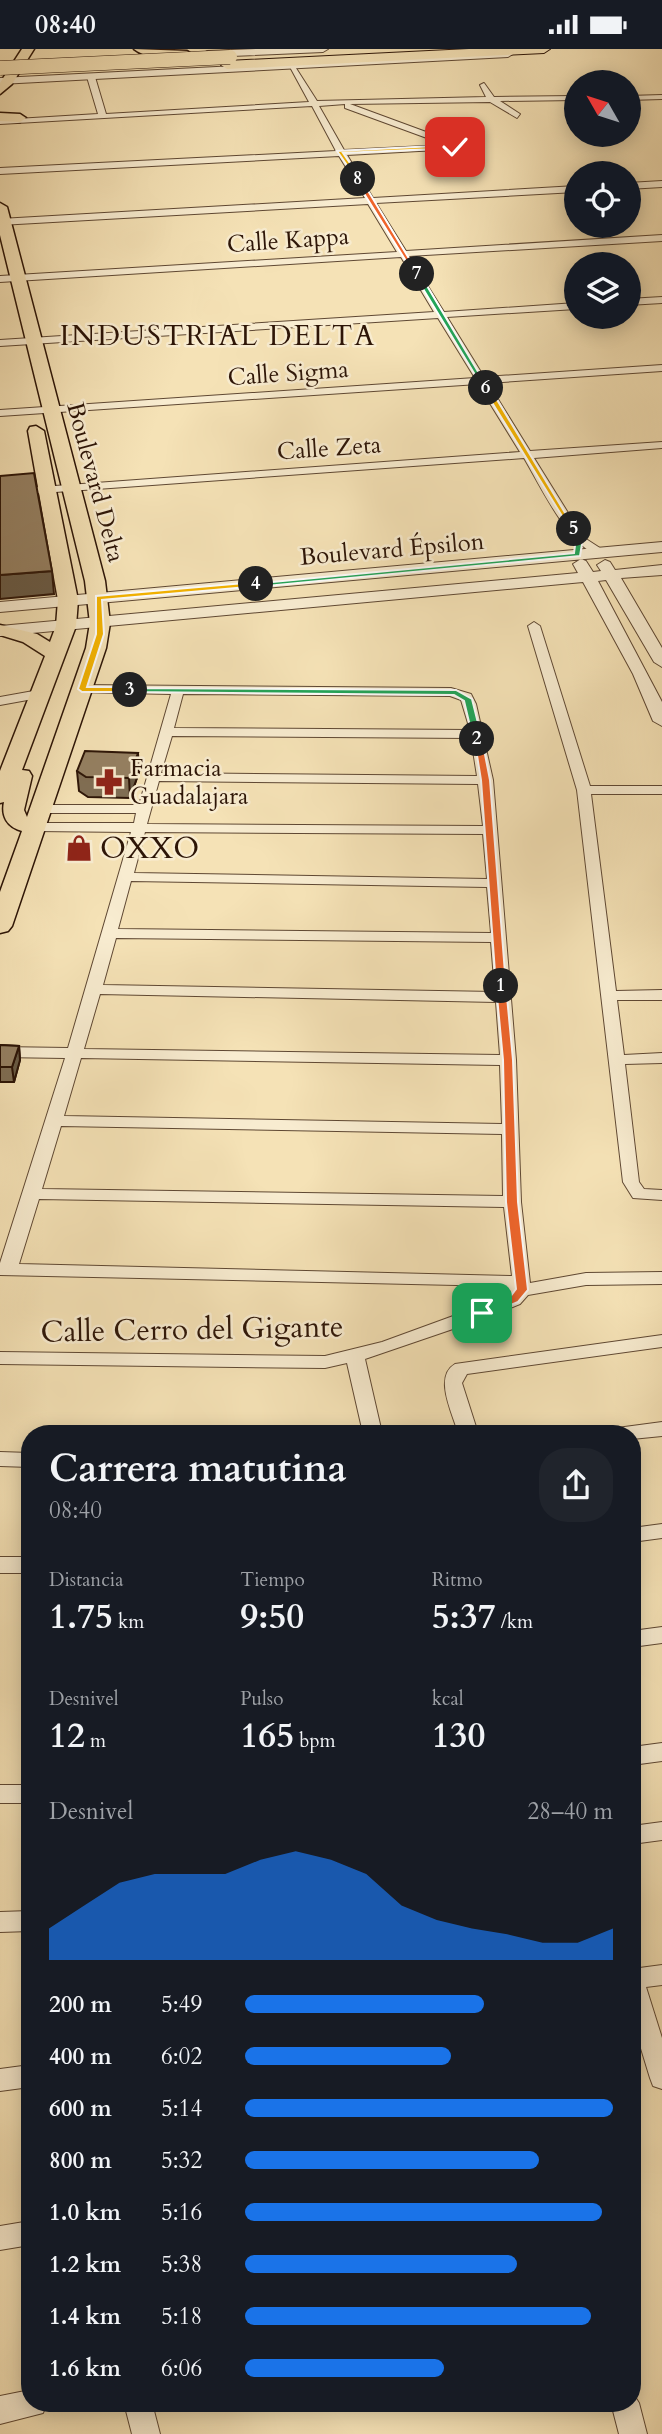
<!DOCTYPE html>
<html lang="es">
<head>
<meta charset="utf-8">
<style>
  :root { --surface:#171b24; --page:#20242c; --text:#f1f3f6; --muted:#9ea1a6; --accent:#1a73e8 }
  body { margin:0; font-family:Cardo,serif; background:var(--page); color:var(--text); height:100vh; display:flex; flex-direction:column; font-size:26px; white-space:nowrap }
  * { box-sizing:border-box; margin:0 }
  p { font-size:23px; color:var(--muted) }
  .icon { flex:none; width:38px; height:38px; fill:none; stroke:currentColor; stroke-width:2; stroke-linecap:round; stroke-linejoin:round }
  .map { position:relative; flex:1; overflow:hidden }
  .side { position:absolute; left:21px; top:1376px; width:620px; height:987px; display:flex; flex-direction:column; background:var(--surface); border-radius:28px; box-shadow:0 4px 18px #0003 }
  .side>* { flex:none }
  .needle { width:46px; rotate:309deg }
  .buttons { position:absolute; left:564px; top:21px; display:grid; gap:14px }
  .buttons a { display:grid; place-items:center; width:77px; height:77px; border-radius:50%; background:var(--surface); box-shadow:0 4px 18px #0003; font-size:35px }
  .pin { position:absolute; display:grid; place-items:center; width:60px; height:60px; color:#fff; margin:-30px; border-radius:14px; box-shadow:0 4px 10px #0006 }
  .km { position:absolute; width:35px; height:35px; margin:-18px; border-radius:50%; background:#222; color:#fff; font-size:19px; line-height:35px; text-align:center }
  .round { display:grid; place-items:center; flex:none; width:74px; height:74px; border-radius:28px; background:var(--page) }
  .head { display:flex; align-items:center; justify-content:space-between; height:119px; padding:0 28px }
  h1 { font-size:38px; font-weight:700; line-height:52px }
  .stats { display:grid; grid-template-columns:repeat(3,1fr); gap:10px; height:119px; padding:7px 28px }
  .stats div { display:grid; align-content:center }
  .stats b { font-size:35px; font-weight:700 }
  .stats small { font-size:19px; font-weight:400 }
  .stats p { font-size:19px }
  .chart { height:196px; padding:14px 28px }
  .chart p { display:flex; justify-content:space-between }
  .chart svg { width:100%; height:126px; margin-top:7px; fill:var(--accent); opacity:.7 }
  ul { padding:0 28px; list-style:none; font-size:23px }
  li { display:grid; grid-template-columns:112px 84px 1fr; align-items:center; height:52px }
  li i { height:18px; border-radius:9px; background:var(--accent) }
  .status { display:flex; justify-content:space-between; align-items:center; height:49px; padding:0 35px; background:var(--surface); direction:ltr }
  .status svg { height:19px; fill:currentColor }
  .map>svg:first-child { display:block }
</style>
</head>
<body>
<div class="status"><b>08:40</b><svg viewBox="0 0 49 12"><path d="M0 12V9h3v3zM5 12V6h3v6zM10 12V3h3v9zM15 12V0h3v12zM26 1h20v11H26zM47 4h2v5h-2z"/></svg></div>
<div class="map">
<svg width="662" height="2385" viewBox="0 0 662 2385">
  <rect width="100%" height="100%" fill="#f5e2b6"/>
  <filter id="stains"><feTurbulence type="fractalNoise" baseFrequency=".00286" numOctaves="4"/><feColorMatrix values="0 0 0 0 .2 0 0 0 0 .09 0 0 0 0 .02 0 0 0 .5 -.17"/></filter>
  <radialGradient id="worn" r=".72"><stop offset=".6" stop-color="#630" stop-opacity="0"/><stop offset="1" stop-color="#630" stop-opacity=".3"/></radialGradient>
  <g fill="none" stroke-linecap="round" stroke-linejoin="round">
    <defs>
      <path id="minor" d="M294,16L317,52L486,48L480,36L484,34L494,48L576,47V51L500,52L520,65L517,69L490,53L350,55L456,94L459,98L455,100L347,106L373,149L576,137V143L376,154L406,202L662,186V192L409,207L444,263L576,254V260L447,268L484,328L662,316V322L488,334L530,402L662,393V399L534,409L583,488L603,501V505C574,509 538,432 524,409L0,447V441L520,403L478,335L0,367V361L475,329L438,269L0,297V291L434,263L401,208L0,233V227L397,203L368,155L0,176V170L365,149L339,107L0,125V119L336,102L312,57L0,75V71L98,65L87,28L91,26L95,28L106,65L309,53L290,18ZM345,55V59L446,96L344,101L319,57Z
        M662,46V50L628,51V47Z
        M662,132V138L628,140V134Z
        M662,248V254L628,256V250Z
        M534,573L540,577L590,737H662V745H591L616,942L662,941V951H617L624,1006L662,1004V1014L625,1015L639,1133L644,1140L662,1141V1151L633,1149L623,1133L577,741L528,577Z
        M82,636L451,639L471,645L476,655L493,731L516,1011L521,1153L530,1234L586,1224L662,1223V1235L586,1236L528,1246L520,1255L488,1268L365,1310L382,1384H363L347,1314L325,1319L0,1315V1303L325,1307L382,1293L508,1247L511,1242L501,1237L0,1226V1214L65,1009L0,1008V998L68,999L131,783L35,782L28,778L35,774H134L136,764H41L34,760L41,756H139L171,645L77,643V637ZM183,645L450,647L461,651L470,681L174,679ZM172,687L471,689L477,727L161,724ZM159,732L478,735L483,777L147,775ZM145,783L483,785L487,830L134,824ZM131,832L487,838L491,884L118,880ZM116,889L491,893L495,943L103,936ZM100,945L496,953L500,1006L84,1000ZM81,1009L500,1016L502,1075L64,1067ZM61,1077L502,1085L503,1147L42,1140ZM39,1150L504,1158L512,1227L19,1215Z
        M39,641L45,645L44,648L0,656V648Z
        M662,1286V1298L467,1325L462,1334L478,1384H458C453,1365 433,1328 455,1315Z
        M662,1373V1387L632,1390V1384H614L617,1379Z
        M0,1403L30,1404V1418L0,1417Z
        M662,1475V1489L632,1493V1479Z
        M0,1508H30V1524H0Z
        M662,1578V1594L632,1598V1582Z
        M662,1694V1712L632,1716V1698Z
        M0,1736H30V1754H0Z
        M662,1773V1791L632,1795V1777Z
        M30,1862V1882L0,1883V1863Z
        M662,1916V1936L646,1938L662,1989V2040L653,2037L650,2029L632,1970V1920Z
        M30,2016V2038L0,2042V2020Z
        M30,2172V2196L0,2201V2177Z
        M30,2341V2354H47L43,2364L0,2375V2347Z
        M632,2343L639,2354L647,2385H619L611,2354H632Z
        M124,2354H152L160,2385H132Z"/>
      <path id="tertiary" d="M256,0H328L323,3L207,8L202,5L207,2Z
        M511,3L513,5L508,8L0,35V29Z
        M662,493V503L0,563V553Z
        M581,510L586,512L593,523L601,522L597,516L605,511L610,513L615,521L662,516V526L621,529L662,599V618L654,613L606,531L598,532L662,653V677L653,672L633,625L583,533L0,587V577L578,524L573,515Z"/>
      <path id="primary" d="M22,0H34L12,35L0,45V34Z
        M134,0L187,2L193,6C180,15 146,10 134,0Z
        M0,64L20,65L26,69L20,73L0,72Z
        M0,154L7,158L105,532L110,574L106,599L12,877L8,882L0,884V843L22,782C7,778 1,767 4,753L0,754V722L45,607L23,593L0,586V576L37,585L50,593L56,577L58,551L28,382L30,378L36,377L44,382L78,551L76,577L22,721L29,722L32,727L24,761L27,768L86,599L90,574L85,532L0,186Z"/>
      <path id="trunk" d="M469,0H550L544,4L227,20L221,16L227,12Z"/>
    </defs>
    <use href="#minor" stroke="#5f4833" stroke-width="2"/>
    <use href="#tertiary" stroke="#5f4833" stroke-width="2"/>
    <use href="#primary" stroke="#2d1507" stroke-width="3"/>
    <use href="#trunk" stroke="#2d1507" stroke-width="2"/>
    <use href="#minor" fill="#f8ecd0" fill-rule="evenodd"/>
    <use href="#tertiary" fill="#f8ecd0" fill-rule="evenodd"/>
    <use href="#primary" fill="#f5e2b6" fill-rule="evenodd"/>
    <use href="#trunk" fill="#f5e2b6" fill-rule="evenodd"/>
    <defs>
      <path id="trunk-bridge" d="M0,19L230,8"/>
    </defs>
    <use href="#trunk-bridge" stroke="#2d1507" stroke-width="15" stroke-linecap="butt"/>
    <use href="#trunk-bridge" stroke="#f5e2b6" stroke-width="14"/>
  </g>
  <path fill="#806e54" stroke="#2d1507" stroke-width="2" d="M77,722L139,723L130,749L88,748L79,742Z
    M0,996L19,997L20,1011L14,1033H0Z"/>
  <path fill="#685a45" stroke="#2d1507" stroke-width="2" d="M52,522L54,545L0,550V526Z
    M138,704L139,723L130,749L129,729Z
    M19,997L20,1011L14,1033L12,1018Z"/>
  <path fill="#958062" stroke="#2d1507" stroke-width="2" d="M34,424L52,522L0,526V427Z
    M85,702L138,704L129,729L86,728L77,722Z
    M0,996L19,997L12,1018H0Z"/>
  <path fill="#f0652b" stroke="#fff" stroke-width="2" d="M501,934L506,937L513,1011L518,1153L528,1241L518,1253L482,1268L477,1266V1261L510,1248L516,1240L506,1153L503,1011L496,937Z"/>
  <path fill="#f0652b" stroke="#fff" stroke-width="2" d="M474,688L482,690L490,731L506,937L501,940L496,937L481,731Z"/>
  <path fill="#22a559" stroke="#fff" stroke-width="2" d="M127,639L456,641L472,650L482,690L477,692L473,690L464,652L454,646L130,643Z"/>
  <path fill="#f5b400" stroke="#fff" stroke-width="2" d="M256,533L259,537L102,551L104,585L87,638H130L134,641L130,643H82L78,640L96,585V547Z"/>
  <path fill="#22a559" stroke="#fff" stroke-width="2" d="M571,479H576L583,489L580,507L256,538L252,535L574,504L576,489Z"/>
  <path fill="#f5b400" stroke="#fff" stroke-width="2" d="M486,337L490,339L576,482L570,480L483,339Z"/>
  <path fill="#22a559" stroke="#fff" stroke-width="2" d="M417,223L420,225L489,341L483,339L414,225Z"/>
  <path fill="#f0652b" stroke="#fff" stroke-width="2" d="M358,129L361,130L419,226L414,225L355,130Z"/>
  <path fill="#f5b400" stroke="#fff" stroke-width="2" d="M455,96L457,99L343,104L361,130L358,132L337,102Z"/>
  <defs>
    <symbol id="pharmacy-bare" viewBox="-9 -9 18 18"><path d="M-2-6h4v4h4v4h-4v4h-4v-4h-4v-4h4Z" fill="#8f2418" stroke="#f8ecd0" stroke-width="2.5" paint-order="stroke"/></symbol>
    <symbol id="shop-bare" viewBox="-9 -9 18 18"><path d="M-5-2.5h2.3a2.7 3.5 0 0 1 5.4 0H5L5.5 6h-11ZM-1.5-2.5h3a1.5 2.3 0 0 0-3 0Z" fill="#8f2418" stroke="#f8ecd0" stroke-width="2.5" paint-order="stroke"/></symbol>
  </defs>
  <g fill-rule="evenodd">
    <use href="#pharmacy-bare" x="90" y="714" width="38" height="38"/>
    <use href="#shop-bare" x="60" y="780" width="38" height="38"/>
  </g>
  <g text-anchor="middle" stroke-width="5" stroke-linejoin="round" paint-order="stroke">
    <g font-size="24" fill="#2d1507" stroke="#f8ecd0">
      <text transform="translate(288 191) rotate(-4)" y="8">Calle Kappa</text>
      <text transform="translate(288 324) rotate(-4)" y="8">Calle Sigma</text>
      <text transform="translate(329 399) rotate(-4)" y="8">Calle Zeta</text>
      <text transform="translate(96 433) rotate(75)" y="8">Boulevard Delta</text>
      <text transform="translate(392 500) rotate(-5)" y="8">Boulevard Épsilon</text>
    </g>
    <g font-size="24" fill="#2d1507" stroke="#f8ecd0" text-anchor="start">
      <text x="130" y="727">Farmacia<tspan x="130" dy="28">Guadalajara</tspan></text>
    </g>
    <g font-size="28" letter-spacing="2" fill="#2d1507" stroke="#f8ecd0">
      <text x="218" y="296">INDUSTRIAL DELTA</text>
    </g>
    <g font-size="30" fill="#2d1507" stroke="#f8ecd0" text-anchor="start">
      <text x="100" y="809">OXXO</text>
    </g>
    <g font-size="30" fill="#2d1507" stroke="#f8ecd0">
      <text transform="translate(192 1280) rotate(-1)" y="10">Calle Cerro del Gigante</text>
    </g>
  </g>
  <rect width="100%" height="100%" filter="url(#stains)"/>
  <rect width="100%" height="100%" fill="url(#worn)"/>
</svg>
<div class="buttons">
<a><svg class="needle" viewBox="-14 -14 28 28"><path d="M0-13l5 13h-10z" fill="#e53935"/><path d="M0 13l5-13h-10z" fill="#9ea1a6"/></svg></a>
<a><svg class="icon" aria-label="locate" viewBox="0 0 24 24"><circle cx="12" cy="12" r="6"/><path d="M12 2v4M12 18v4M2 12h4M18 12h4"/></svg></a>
<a><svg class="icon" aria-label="layers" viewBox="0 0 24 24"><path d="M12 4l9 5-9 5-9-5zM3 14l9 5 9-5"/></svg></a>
</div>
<div class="pin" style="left:482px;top:1264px;background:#1e9e55"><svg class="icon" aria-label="arrive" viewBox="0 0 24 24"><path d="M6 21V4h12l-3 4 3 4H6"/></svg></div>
<div class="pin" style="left:455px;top:98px;background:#d93025"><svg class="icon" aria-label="check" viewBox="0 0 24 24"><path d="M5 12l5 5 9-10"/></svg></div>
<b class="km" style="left:501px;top:937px">1</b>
<b class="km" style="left:477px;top:690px">2</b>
<b class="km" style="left:130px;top:641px">3</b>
<b class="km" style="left:256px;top:535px">4</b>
<b class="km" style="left:574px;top:480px">5</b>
<b class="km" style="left:486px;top:339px">6</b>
<b class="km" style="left:417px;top:225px">7</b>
<b class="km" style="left:358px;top:130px">8</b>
<section class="side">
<div class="head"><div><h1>Carrera matutina</h1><p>08:40</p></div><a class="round"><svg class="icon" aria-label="share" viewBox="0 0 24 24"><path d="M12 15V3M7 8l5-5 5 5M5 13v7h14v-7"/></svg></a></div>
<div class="stats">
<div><p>Distancia</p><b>1.75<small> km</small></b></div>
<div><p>Tiempo</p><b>9:50</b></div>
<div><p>Ritmo</p><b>5:37<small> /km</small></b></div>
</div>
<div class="stats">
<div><p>Desnivel</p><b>12<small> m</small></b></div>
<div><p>Pulso</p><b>165<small> bpm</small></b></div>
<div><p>kcal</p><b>130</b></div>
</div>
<div class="chart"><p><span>Desnivel</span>28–40 m</p>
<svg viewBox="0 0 160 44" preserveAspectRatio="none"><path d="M0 44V33L10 25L20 17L30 14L40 14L50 14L60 9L70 6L80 9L90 14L100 25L110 30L120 33L130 35L140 38L150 38L160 33V44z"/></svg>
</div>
<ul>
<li><b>200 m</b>5:49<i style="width:65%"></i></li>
<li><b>400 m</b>6:02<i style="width:56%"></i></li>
<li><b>600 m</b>5:14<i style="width:100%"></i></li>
<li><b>800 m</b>5:32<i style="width:80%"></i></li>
<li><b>1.0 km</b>5:16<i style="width:97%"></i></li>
<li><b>1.2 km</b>5:38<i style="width:74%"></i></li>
<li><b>1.4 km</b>5:18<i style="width:94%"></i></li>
<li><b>1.6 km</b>6:06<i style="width:54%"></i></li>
</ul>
</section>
</div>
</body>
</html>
